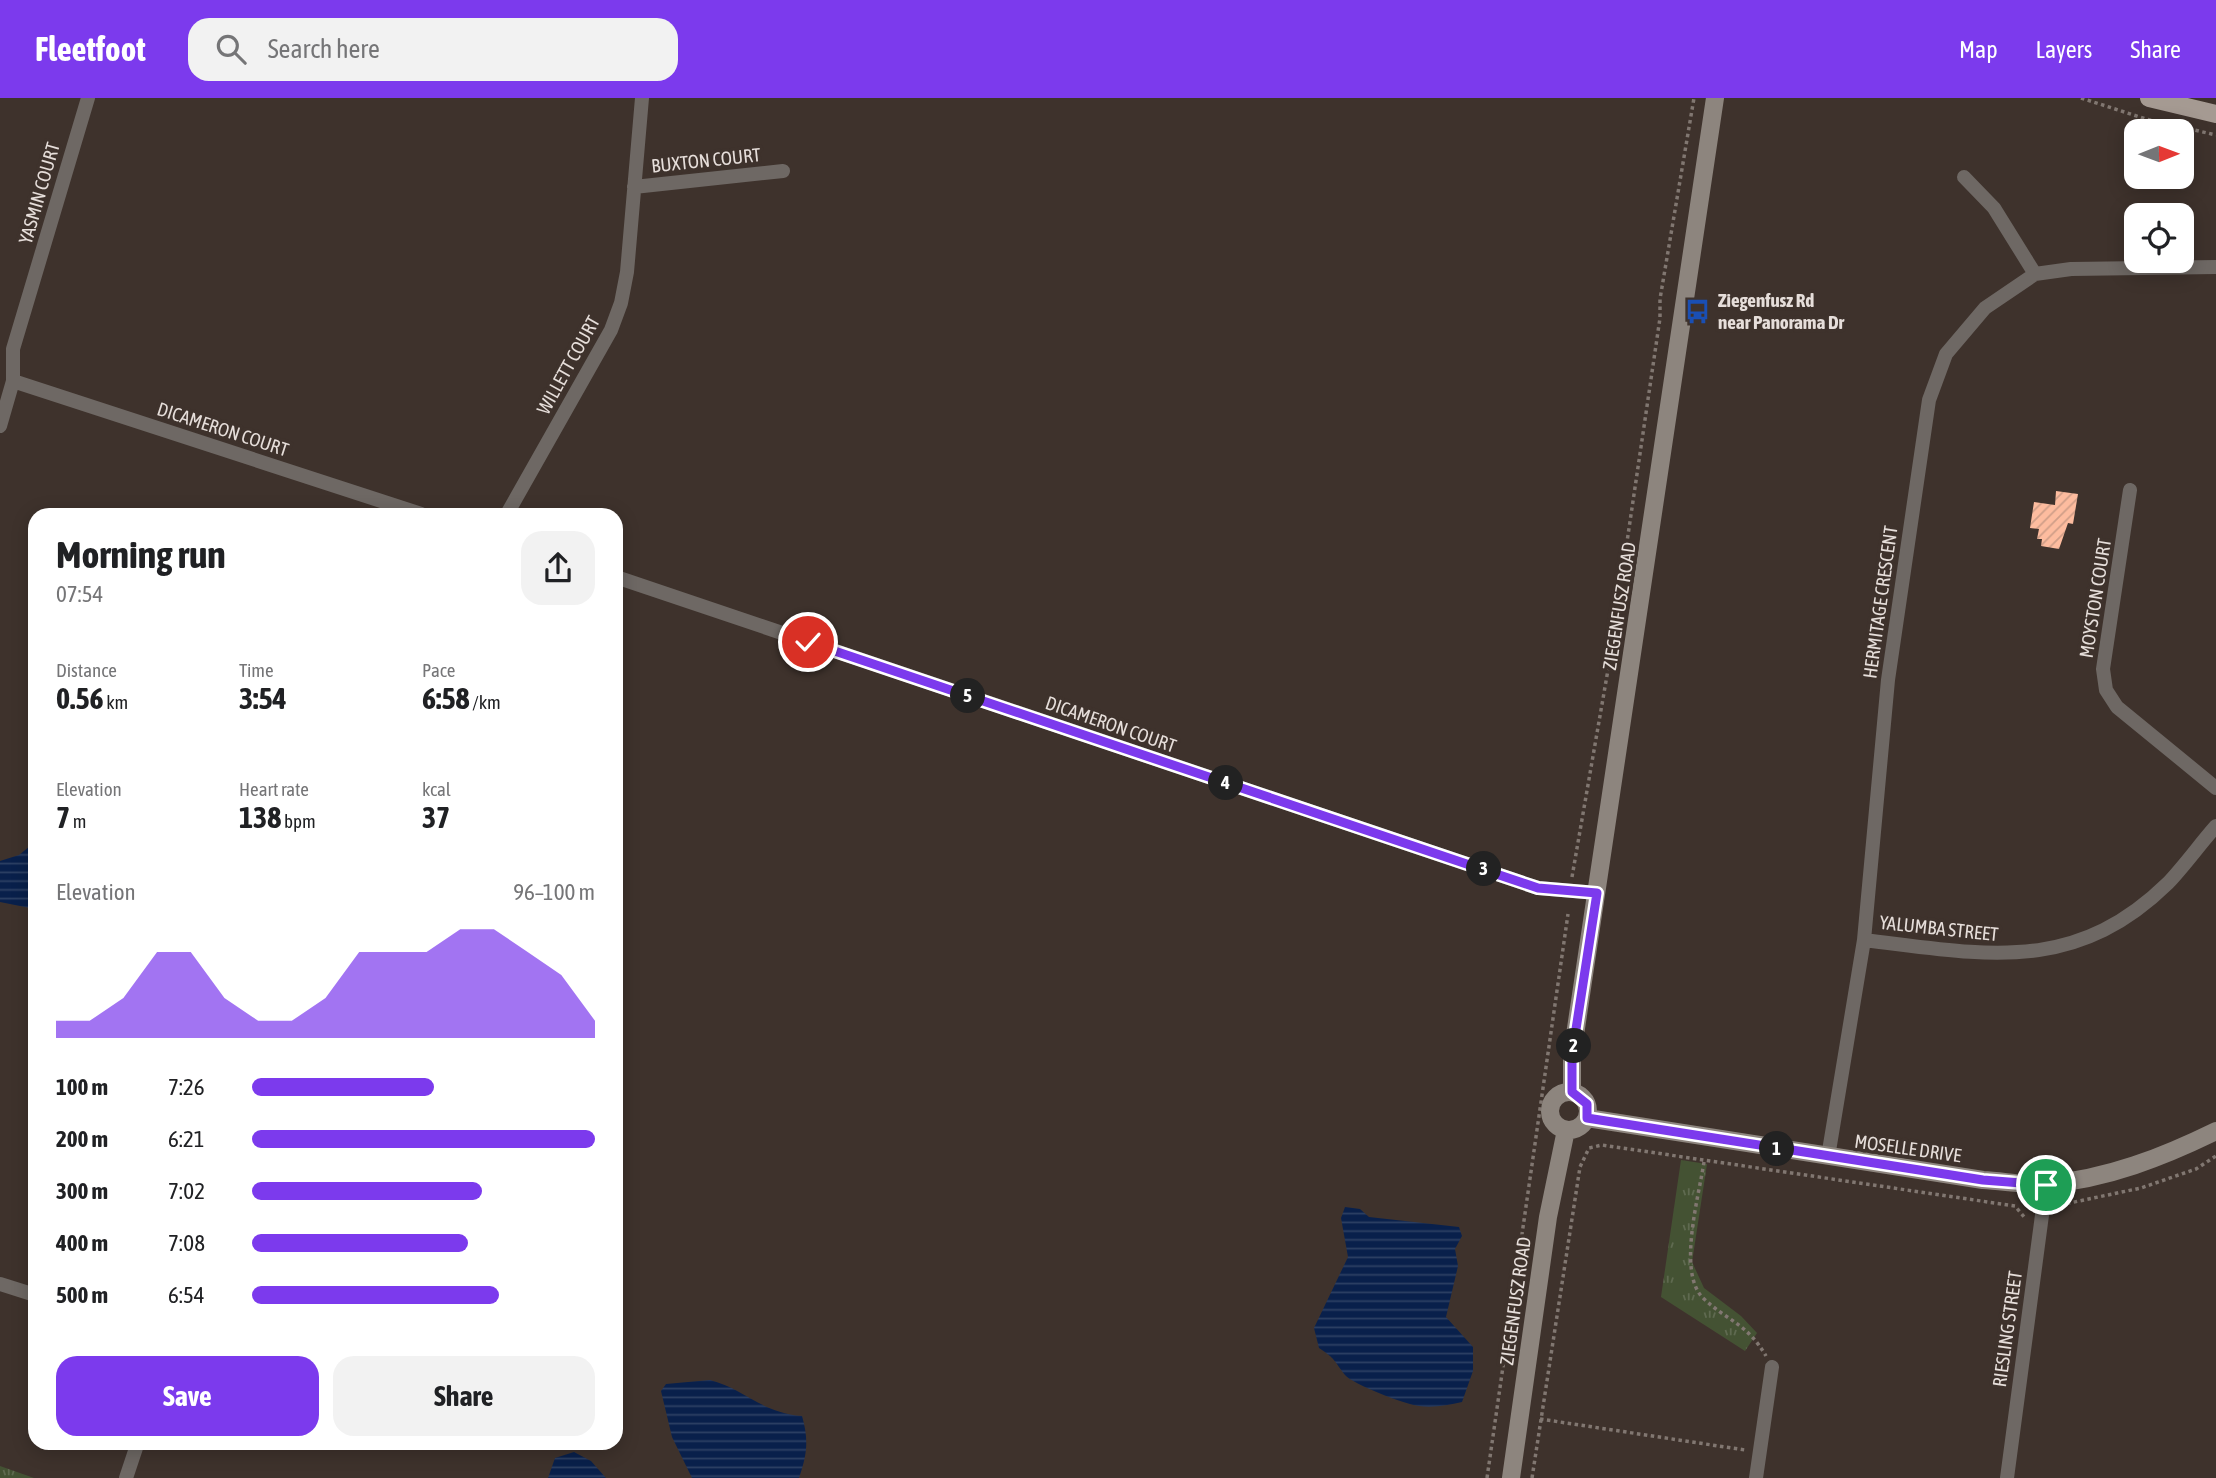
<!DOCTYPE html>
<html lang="en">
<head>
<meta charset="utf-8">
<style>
  :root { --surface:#fff; --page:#f2f2f2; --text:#202124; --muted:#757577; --accent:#7c3aed }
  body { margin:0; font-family:"Asap Condensed",sans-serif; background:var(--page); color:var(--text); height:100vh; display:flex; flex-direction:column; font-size:26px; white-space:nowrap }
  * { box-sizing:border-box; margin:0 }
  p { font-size:23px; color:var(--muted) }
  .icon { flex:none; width:38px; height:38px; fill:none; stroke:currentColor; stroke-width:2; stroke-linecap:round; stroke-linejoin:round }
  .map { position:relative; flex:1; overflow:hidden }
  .side { position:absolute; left:28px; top:410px; width:595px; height:942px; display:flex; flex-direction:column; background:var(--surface); border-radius:21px; box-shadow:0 4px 18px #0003 }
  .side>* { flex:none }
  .needle { width:46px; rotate:89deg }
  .tools { position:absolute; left:2124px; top:21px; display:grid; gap:14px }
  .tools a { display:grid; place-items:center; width:70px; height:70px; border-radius:14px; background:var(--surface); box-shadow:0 4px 18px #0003; font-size:35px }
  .pin { position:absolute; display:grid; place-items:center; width:60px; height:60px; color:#fff; margin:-30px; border:4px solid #fff; border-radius:50%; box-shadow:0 2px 7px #0007 }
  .km { position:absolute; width:35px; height:35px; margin:-18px; border-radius:50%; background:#222; color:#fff; font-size:19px; line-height:35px; text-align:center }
  .round { display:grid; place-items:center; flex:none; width:74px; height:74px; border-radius:21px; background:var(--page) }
  .headline { display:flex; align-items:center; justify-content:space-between; height:119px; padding:0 28px }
  h1 { font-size:38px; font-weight:700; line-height:52px }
  .figures { display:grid; grid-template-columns:repeat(3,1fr); gap:10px; height:119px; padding:7px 28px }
  .figures div { display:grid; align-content:center }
  .figures b { font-size:30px; font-weight:700 }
  .figures small { font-size:19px; font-weight:400 }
  .figures p { font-size:19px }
  .chart { height:196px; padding:14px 28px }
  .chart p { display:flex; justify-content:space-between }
  .chart svg { width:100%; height:126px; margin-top:7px; fill:var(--accent); opacity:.7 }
  .cta { display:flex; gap:14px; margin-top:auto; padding:14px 28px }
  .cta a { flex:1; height:80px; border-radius:21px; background:var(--accent); color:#fff; font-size:28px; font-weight:700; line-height:80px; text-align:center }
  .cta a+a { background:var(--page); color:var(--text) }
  ul { padding:0 28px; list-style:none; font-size:23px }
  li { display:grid; grid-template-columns:112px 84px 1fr; align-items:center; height:52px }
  li i { height:18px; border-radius:9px; background:var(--accent) }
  header { display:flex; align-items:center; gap:42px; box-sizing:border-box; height:98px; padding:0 35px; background:var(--accent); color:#fff }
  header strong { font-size:33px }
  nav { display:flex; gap:38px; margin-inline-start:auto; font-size:24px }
  .search { width:490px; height:63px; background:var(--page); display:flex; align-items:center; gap:18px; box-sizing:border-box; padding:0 24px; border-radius:21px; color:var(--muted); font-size:26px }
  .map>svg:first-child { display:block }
</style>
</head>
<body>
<header>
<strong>Fleetfoot</strong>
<div class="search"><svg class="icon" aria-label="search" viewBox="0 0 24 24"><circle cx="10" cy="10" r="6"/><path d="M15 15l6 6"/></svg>Search here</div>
<nav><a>Map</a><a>Layers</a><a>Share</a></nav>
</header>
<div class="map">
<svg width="2216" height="1380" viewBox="0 0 2216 1380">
  <defs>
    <pattern id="park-tufts" width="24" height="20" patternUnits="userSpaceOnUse" patternTransform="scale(1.75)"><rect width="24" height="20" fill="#445233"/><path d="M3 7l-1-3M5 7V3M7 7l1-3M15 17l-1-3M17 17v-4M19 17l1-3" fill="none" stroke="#5f6a50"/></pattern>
    <pattern id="water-rules" width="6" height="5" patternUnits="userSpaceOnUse" patternTransform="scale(1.75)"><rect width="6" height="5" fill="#09204b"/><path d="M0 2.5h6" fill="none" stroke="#2d4064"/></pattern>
    <pattern id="building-hatch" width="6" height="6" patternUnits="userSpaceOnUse" patternTransform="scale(1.75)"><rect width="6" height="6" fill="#fdbc9f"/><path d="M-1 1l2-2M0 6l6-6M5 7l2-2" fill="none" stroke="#cf9e88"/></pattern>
  </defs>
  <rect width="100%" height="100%" fill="#3e322c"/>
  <path fill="url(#park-tufts)" d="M1681,1062L1707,1066L1692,1164L1704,1190L1741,1218L1757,1235L1745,1253L1661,1199Z
    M0,1368L34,1380H0Z"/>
  <path fill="url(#water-rules)" d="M35,744V811L0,804V763L19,757Z
    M1345,1109L1360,1111L1369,1119L1459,1129L1462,1138L1455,1151L1458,1168L1446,1219L1473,1249V1273L1462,1304C1448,1307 1434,1310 1419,1308C1407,1307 1352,1286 1345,1277C1334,1263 1336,1261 1319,1250L1314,1230L1348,1159L1341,1120Z
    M710,1282C745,1291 759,1314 802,1318C809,1342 807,1357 799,1380H692L672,1339L661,1293L666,1286Z
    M574,1354L591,1363L606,1380H548L555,1360Z"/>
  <path fill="url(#building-hatch)" d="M2056,393L2078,396L2073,426L2068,425L2059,451L2041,448L2042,441H2037L2039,431L2030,430L2034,404L2055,407Z"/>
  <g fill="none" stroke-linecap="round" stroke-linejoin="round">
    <path stroke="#817771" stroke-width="3.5" stroke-dasharray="3.5 3.5" stroke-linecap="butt" d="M2081,0L2146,21L2216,37
      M1572,779L1609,566L1660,220V201L1694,0
      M1704,1064C1699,1098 1677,1174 1703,1200C1727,1223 1747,1225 1766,1258
      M2060,1107L2141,1090L2196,1071L2216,1058
      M1540,1321L1745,1352
      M1487,1380L1568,816
      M1532,1380L1580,1069L1589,1050L1602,1047L2015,1108L2025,1120"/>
    <path stroke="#6e6864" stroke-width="14" d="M1964,79L1994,110L2035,176
      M634,89L783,73
      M13,283L421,416
      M0,328L13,283V251L88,0
      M2130,392L2103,571L2106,592L2117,609L2216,690
      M507,416L611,232L621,205L627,174L642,0
      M616,479L1538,790L1597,795
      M1864,842C1983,856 2073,878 2168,785C2185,767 2200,746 2216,728
      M1828,1059L1864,842L1888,582L1929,302L1946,256L1985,210L2035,176L2071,171L2216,169
      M0,1186L35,1197
      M126,1380L138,1344
      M1756,1380L1772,1269
      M2007,1380L2046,1087"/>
    <path stroke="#8d857e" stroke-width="18" d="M1572,994V957L1715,0
      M1550 1013a19 19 0 1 1 38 0a19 19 0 1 1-38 0Z
      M1587,1020L1983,1082C2004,1083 2027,1088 2047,1086C2107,1081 2163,1059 2216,1033
      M1511,1380L1548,1119L1566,1032"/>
    <path stroke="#a59a92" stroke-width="18" d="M2149,0L2216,16"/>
  </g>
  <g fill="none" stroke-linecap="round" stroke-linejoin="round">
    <defs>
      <path id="route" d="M808,544L1538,790L1597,795L1572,957V994L1587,1006V1020L1983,1082L2046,1087"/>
    </defs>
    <use href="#route" stroke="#fff" stroke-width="14"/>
    <use href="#route" stroke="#7c3aed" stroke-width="9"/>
  </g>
  <defs>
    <symbol id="bus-bare" viewBox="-9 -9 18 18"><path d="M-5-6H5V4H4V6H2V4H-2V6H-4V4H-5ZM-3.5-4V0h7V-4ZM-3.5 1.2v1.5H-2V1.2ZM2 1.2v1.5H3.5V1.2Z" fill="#1a4fb4" stroke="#3e322c" stroke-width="2.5" paint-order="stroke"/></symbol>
  </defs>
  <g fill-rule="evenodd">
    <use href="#bus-bare" x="1680" y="196" width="35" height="35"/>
  </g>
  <g text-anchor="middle" stroke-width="7" stroke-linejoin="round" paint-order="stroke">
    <g font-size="19" fill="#e6deda" stroke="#3e322c">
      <text transform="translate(706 62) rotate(-6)" y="7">BUXTON COURT</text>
      <text transform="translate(39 95) rotate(-74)" y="7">YASMIN COURT</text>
      <text transform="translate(568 267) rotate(-61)" y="7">WILLETT COURT</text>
      <text transform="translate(223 331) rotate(18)" y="7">DICAMERON COURT</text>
      <text transform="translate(2095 500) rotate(-81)" y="7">MOYSTON COURT</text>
      <text transform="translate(1880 504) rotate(-82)" y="7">HERMITAGE CRESCENT</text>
      <text transform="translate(1619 508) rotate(-81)" y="7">ZIEGENFUSZ ROAD</text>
      <text transform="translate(1111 626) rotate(19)" y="7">DICAMERON COURT</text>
      <text transform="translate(1939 830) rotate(6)" y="7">YALUMBA STREET</text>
      <text transform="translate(1908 1050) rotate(8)" y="7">MOSELLE DRIVE</text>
      <text transform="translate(1515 1203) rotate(-82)" y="7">ZIEGENFUSZ ROAD</text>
      <text transform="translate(2007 1231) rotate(-82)" y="7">RIESLING STREET</text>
    </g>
    <g font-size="19" font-weight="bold" fill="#e6deda" stroke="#3e322c" text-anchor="start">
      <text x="1718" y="209">Ziegenfusz Rd<tspan x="1718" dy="22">near Panorama Dr</tspan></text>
    </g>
  </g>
</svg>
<div class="tools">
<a><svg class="needle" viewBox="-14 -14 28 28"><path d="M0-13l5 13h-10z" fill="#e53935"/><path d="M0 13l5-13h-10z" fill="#757577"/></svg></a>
<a><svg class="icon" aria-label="locate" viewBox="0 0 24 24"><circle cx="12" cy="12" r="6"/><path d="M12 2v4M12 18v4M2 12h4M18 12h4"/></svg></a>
</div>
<div class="pin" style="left:2046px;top:1087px;background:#1e9e55"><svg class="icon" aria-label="arrive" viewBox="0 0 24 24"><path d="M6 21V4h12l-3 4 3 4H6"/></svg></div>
<div class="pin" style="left:808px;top:544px;background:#d93025"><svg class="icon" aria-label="check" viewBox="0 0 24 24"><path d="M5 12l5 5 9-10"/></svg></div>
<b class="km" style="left:1777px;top:1051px">1</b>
<b class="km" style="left:1574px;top:948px">2</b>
<b class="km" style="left:1484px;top:771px">3</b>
<b class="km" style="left:1226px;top:685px">4</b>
<b class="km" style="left:968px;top:598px">5</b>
<section class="side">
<div class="headline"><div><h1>Morning run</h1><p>07:54</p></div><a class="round"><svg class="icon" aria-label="share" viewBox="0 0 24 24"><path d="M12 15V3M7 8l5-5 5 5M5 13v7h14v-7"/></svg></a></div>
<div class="figures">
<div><p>Distance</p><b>0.56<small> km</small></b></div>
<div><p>Time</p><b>3:54</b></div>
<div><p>Pace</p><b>6:58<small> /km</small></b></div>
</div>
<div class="figures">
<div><p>Elevation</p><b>7<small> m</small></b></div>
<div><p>Heart rate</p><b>138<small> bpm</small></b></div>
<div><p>kcal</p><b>37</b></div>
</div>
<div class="chart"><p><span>Elevation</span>96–100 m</p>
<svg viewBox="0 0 160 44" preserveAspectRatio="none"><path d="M0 44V38L10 38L20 30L30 14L40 14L50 30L60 38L70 38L80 30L90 14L100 14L110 14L120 6L130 6L140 14L150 22L160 38V44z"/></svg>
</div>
<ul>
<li><b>100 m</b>7:26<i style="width:53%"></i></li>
<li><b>200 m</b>6:21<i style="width:100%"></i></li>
<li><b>300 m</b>7:02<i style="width:67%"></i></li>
<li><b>400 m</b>7:08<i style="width:63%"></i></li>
<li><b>500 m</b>6:54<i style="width:72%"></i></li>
</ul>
<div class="cta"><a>Save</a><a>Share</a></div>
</section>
</div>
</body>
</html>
